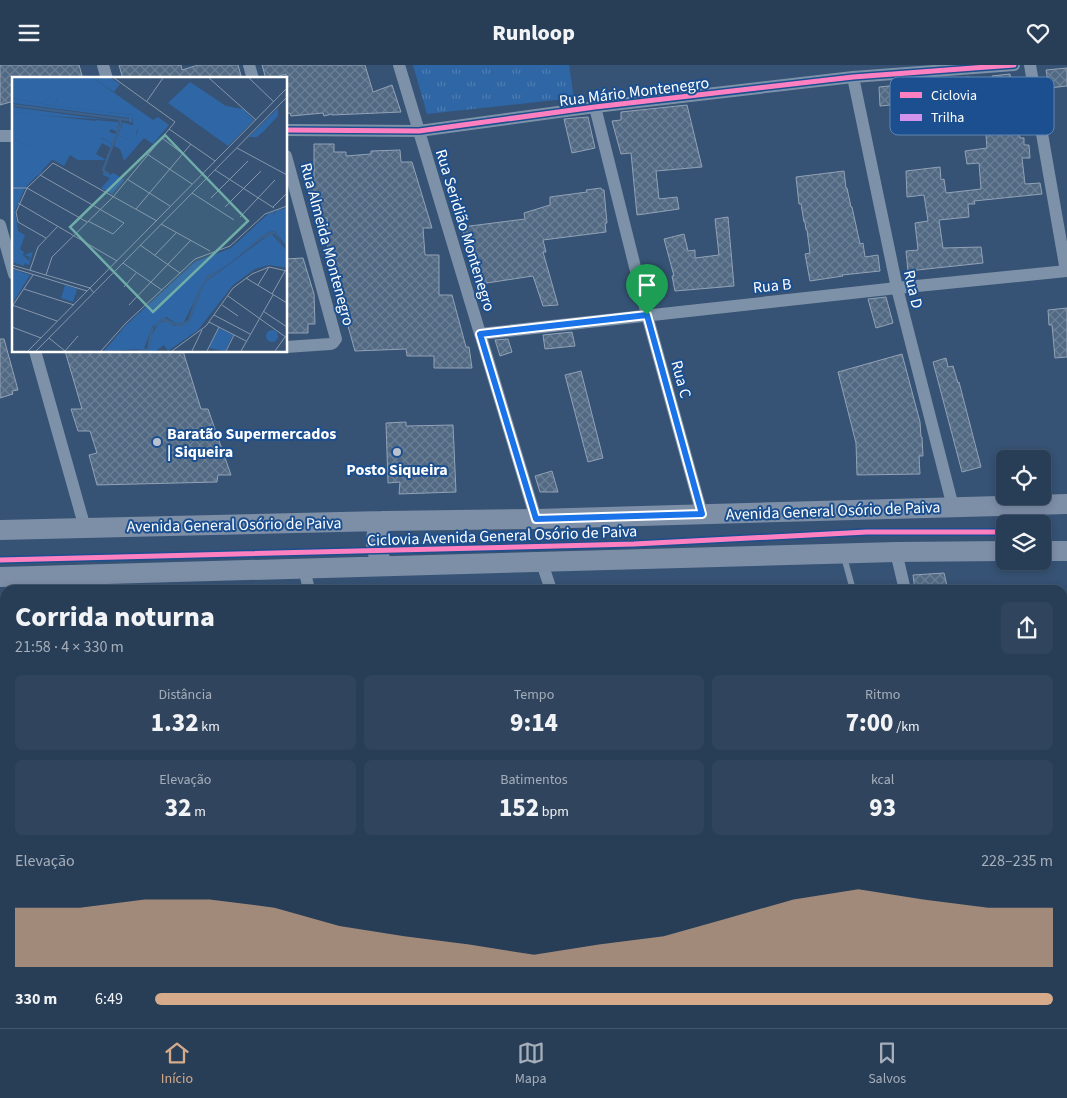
<!DOCTYPE html>
<html lang="pt">
<head>
<meta charset="utf-8">
<style>
  :root { --surface:#283e57; --page:#30455d; --text:#f1f3f6; --muted:#a5aeba; --line:#44576d; --accent:#d6ab8b }
  body { margin:0; font-family:"Source Sans 3",sans-serif; background:var(--page); color:var(--text); height:100vh; display:flex; flex-direction:column; font-size:19px; white-space:nowrap }
  * { box-sizing:border-box; margin:0 }
  p { font-size:16px; color:var(--muted) }
  .icon { flex:none; width:28px; height:28px; fill:none; stroke:currentColor; stroke-width:2; stroke-linecap:round; stroke-linejoin:round }
  .map { position:relative; flex:1; overflow:hidden }
  .details { position:absolute; left:0px; top:520px; width:1068px; height:444px; display:flex; flex-direction:column; background:var(--surface); border-radius:15px 15px 0 0; box-shadow:0 2px 8px #0003,0 0 0 1px var(--line) }
  .details>* { flex:none }
  .fabs { position:absolute; left:996px; top:385px; display:grid; gap:10px }
  .fabs a { display:grid; place-items:center; width:55px; height:55px; border-radius:8px; background:var(--surface); box-shadow:0 2px 8px #0003,0 0 0 1px var(--line); font-size:25px }
  .pin { position:absolute; display:grid; place-items:center; width:42px; height:42px; color:#fff; margin:-51px -21px; border-radius:50% 50% 50% 0; rotate:-45deg; box-shadow:0 0 5px #0007 }
  .pin .icon { rotate:45deg }
  .round { display:grid; place-items:center; flex:none; width:52px; height:52px; border-radius:8px; background:var(--page) }
  .overview { display:flex; align-items:center; justify-content:space-between; height:85px; padding:0 15px }
  h1 { font-size:28px; font-weight:800; line-height:38px }
  .figures { display:grid; grid-template-columns:repeat(3,1fr); gap:8px; height:85px; padding:5px 15px }
  .figures div { display:grid; align-content:center; border-radius:8px; background:var(--page); text-align:center }
  .figures b { font-size:25px; font-weight:800 }
  .figures small { font-size:14px; font-weight:400 }
  .figures p { font-size:14px }
  .chart { height:140px; padding:10px 15px }
  .chart p { display:flex; justify-content:space-between }
  .chart svg { width:100%; height:90px; margin-top:5px; fill:var(--accent); opacity:.7 }
  ul { padding:0 15px; list-style:none; font-size:16px }
  li { display:grid; grid-template-columns:80px 60px 1fr; align-items:center; height:38px }
  li i { height:12px; border-radius:6px; background:var(--accent) }
  header { display:flex; justify-content:space-between; align-items:center; height:65px; padding:0 15px; background:var(--surface); font-size:22px; font-weight:800 }
  .tab-bar { display:flex; justify-content:space-around; align-items:center; height:70px; border-top:1px solid var(--line); background:var(--surface); font-size:14px; color:var(--muted) }
  .tab-bar a { display:grid; justify-items:center; gap:2px }
  .tab-bar .current { color:var(--accent) }
  .map>svg:first-child { display:block }
</style>
</head>
<body>
<header><svg class="icon" aria-label="menu" viewBox="0 0 24 24"><path d="M4 6h16M4 12h16M4 18h16"/></svg>Runloop<svg class="icon" aria-label="heart" viewBox="0 0 24 24"><path d="M12 20l-8-8c-3-5 5-10 8-4 3-6 11-1 8 4z"/></svg></header>
<div class="map">
<svg width="1067" height="963" viewBox="0 0 1067 963">
  <defs>
    <pattern id="grass-tufts" width="24" height="20" patternUnits="userSpaceOnUse" patternTransform="scale(1.25)"><rect width="24" height="20" fill="#2f66a5"/><path d="M3 7l-1-3M5 7V3M7 7l1-3M15 17l-1-3M17 17v-4M19 17l1-3" fill="none" stroke="#4e7db2"/></pattern>
    <pattern id="building-cross-hatch" width="8" height="8" patternUnits="userSpaceOnUse" patternTransform="scale(1.25)"><rect width="8" height="8" fill="#526984"/><path d="M0 0l8 8M0 8l8-8" fill="none" stroke="#6c8096"/></pattern>
  </defs>
  <rect width="100%" height="100%" fill="#365274"/>
  <path fill="url(#grass-tufts)" d="M413,0H569L574,33L427,49Z
    M0,895H5V959H693L700,963H0Z"/>
  <path fill="url(#building-cross-hatch)" stroke="#92a2b6" d="M0,0H79L83,14H14V36L0,40Z
    M119,0H181L182,5L198,0H238L242,14H123Z
    M262,0H365L373,27L392,20L401,47L332,50V49L324,51L323,48L291,51L290,48L286,49V9L271,14H266Z
    M1067,3V21L1049,23L1046,5Z
    M1010,9L1012,26L994,28L992,11Z
    M969,12L971,40L957,41L952,14Z
    M931,17L933,36L939,35L942,62L904,66L901,39L880,41L879,22Z
    M687,40L702,102L656,106L659,134L677,132L679,144L637,150L631,88L621,89L612,56L621,55V47Z
    M588,52L595,83L572,88L564,54Z
    M1017,53L1020,73H1024V80H1029L1030,93H1022L1025,119L1040,118L1042,129L974,136L975,139H968L969,152L939,155L943,183L981,182L983,198L908,206L906,186L918,185L915,158L928,156L924,130L907,132L906,106L940,102L941,115L944,114L946,128L981,124L979,98L967,99L965,86L987,83L985,57Z
    M314,79H334V87H346V91L371,89V86L400,85L401,97H412L432,163H423L425,190H439V230H452L466,282H469L472,303H434V291H407L406,284L355,286L328,190L327,153H318L315,140H313L305,113H314Z
    M844,106L846,123H847L851,142H852L860,179L863,178L865,192L878,190L880,206L842,210L843,211L810,216L805,189L810,188L807,165H806L805,157H804L801,139H799L796,112Z
    M601,123L602,125H604L607,158H605L606,167L543,175L546,187H543L558,240L543,241L533,211L480,219L479,210L478,211L475,198H473L462,162L525,154L524,148L550,140V132L587,127L586,125Z
    M728,152L734,221L675,226L672,211H674L664,174L684,169L688,186L695,185V193L719,190L715,154Z
    M303,193L314,229L315,259H308V268H286V194Z
    M886,232L893,258L876,263L868,234Z
    M1067,243V292L1055,293L1052,260H1049L1048,245Z
    M572,267L575,281L545,284L543,270Z
    M0,274H4L18,325L12,326L13,329L0,333Z
    M508,274L512,287L500,291L495,275Z
    M65,286H183L201,344H208L231,410H218L217,417L97,420L89,390L97,388L90,366H78L71,344H82Z
    M902,289L920,357L921,372H922L923,391H919L920,409L857,410L856,378L838,307Z
    M946,293L948,302L953,301L958,318L959,317L981,402L962,407L933,297Z
    M581,306L603,393L588,397L565,310Z
    M406,357V361L453,360L456,427L399,429L400,417L388,418L386,358Z
    M552,406L558,427H540L535,411Z
    M944,508L948,525H915L913,510Z"/>
  <g fill="none" stroke-linecap="round" stroke-linejoin="round">
    <path stroke="#7d92a8" stroke-width="6" d="M844,492L853,525"/>
    <path stroke="#7d92a8" stroke-width="12" d="M103,0L107,14
      M249,0L253,14
      M399,0L536,454
      M1030,0L1066,206
      M853,12L897,223L953,442
      M595,42L647,250L702,449
      M286,65L419,66L595,42L853,12L1014,0
      M0,71H14
      M286,91L336,274L333,278L330,279L286,282
      M0,160L14,209
      M480,269L897,223L1067,206
      M35,286L85,463
      M896,487L905,525
      M542,498L551,525
      M304,503L309,525
      M99,510L102,525
      M1062,626H1067
      M0,655H5
      M1062,759H1067
      M0,783H5
      M0,877L5,878
      M0,895H5
      M1062,895L1067,894
      M693,959L700,963
      M721,959L727,963"/>
    <path stroke="#7d8ea7" stroke-width="20" d="M383,456C372,471 375,487 384,501
      M0,465L383,456L536,454L1067,439
      M1042,486H1067
      M0,512L896,487L1005,486"/>
    <path stroke="#d193ec" stroke-width="4" stroke-dasharray="8 4" stroke-linecap="butt" d="M0,895H5
      M693,959L700,963"/>
    <defs>
      <path id="cycleway" d="M286,65L419,66L595,42L853,12L1014,0
        M0,495L634,479L867,467H1005"/>
    </defs>
    <use href="#cycleway" stroke="#1b4f8f" stroke-width="8"/>
    <use href="#cycleway" stroke="#ff80c0" stroke-width="5"/>
  </g>
  <g fill="none" stroke-linecap="round" stroke-linejoin="round">
    <defs>
      <path id="route" d="M647,250L702,449L536,454L480,269Z"/>
    </defs>
    <use href="#route" stroke="#fff" stroke-width="10"/>
    <use href="#route" stroke="#1a73e8" stroke-width="6"/>
  </g>
  <g fill="#b9c2ce" stroke="#1b4f8f" stroke-width="2">
    <circle cx="157" cy="377" r="5"/>
    <circle cx="397" cy="387" r="5"/>
  </g>
  <g text-anchor="middle" stroke-width="4" stroke-linejoin="round" paint-order="stroke">
    <g font-size="16" fill="#fff" stroke="#1b4f8f">
      <text transform="translate(634 26) rotate(-7)" y="6">Rua Mário Montenegro</text>
      <text transform="translate(466 165) rotate(73)" y="6">Rua Seridião Montenegro</text>
      <text transform="translate(328 179) rotate(75)" y="6">Rua Almeida Montenegro</text>
      <text transform="translate(772 220) rotate(-6)" y="6">Rua B</text>
      <text transform="translate(914 224) rotate(77)" y="6">Rua D</text>
      <text transform="translate(682 314) rotate(75)" y="6">Rua C</text>
      <text transform="translate(833 445) rotate(-2)" y="6">Avenida General Osório de Paiva</text>
      <text transform="translate(234 459) rotate(-1)" y="6">Avenida General Osório de Paiva</text>
      <text transform="translate(502 470) rotate(-2)" y="6">Ciclovia Avenida General Osório de Paiva</text>
    </g>
    <g font-size="16" font-weight="bold" fill="#fff" stroke="#1b4f8f" text-anchor="start">
      <text x="167" y="374">Baratão Supermercados<tspan x="167" dy="18">| Siqueira</tspan></text>
      <text x="397" y="410" text-anchor="middle">Posto Siqueira</text>
    </g>
  </g>
  <g transform="translate(12 12)">
    <rect width="275" height="275" fill="#365274"/>
    <path d="M81,1H99L108,7L102,15ZM178,5L214,29L231,32L242,43L216,69L156,26ZM46,20L45,29L121,38L120,46L117,45V41L0,26V21L42,29ZM0,30L97,43L24,38L0,35ZM0,60L41,82L13,111L3,134L6,154L13,158L8,172L12,175L11,178L17,184L18,180L12,178L21,175L17,188L13,186L12,189L0,185ZM92,94L97,98L102,96L112,103L100,117L89,111L98,101L91,98ZM275,131V170L262,154L257,155L214,189L195,199L172,245L165,247L154,240L140,250L132,272L92,274L115,247L183,185L219,171L256,137L263,134L261,139L265,133ZM259,156L275,174V191L257,188L243,192L221,208L186,253L156,274L152,268L144,274H136L139,259L146,247L153,243L163,249L177,245L192,206ZM0,192L18,198L1,226L0,225Z" fill="#2f66a5"/>
    <path d="M0,1H81L141,43L146,40L157,48L141,67L132,61L112,84L108,72L102,69L106,58L116,63L125,57L126,52L121,50V38L44,29L46,20L42,29L0,21ZM0,35L85,44L90,49L89,61L100,67L99,71L90,66L84,77L94,83H66L58,78L52,89L0,60Z" fill="#2f66a5"/>
    <path d="M83,43L107,45L105,55L99,52L97,55L104,57L100,67L87,59L90,49ZM111,45L126,50L123,60L116,63L106,58Z" fill="#2f66a5"/>
    <path d="M266,31V39L252,54L245,60H237ZM16 92a7 7 0 1 1 14 0a7 7 0 1 1-14 0ZM53,208L65,212L61,225L49,221ZM207,251L221,258L213,274L197,271ZM254 259a6 6 0 1 1 12 0a6 6 0 1 1-12 0Z" fill="#2f66a5"/>
    <path d="M262,154L275,174L262,157L251,161L192,206L177,245L168,250L150,244L142,251L136,274H118L135,271L138,253L151,240L165,247L176,243L185,216L195,199L214,189L252,157Z" fill="#3b618d"/>
    <path fill="none" stroke="#3b618d" stroke-width="2.5" d="M0,28L117,43M97,97L91,93L109,46L107,42"/>
    <path fill="none" stroke="#8697ac" stroke-width="1" d="M197,1L244,43M237,1L262,25M135,24L151,1M157,52L203,84M150,61L171,77M225,71L275,98M135,77L180,107M203,93L262,131M28,98L112,146L101,157L76,144M115,102L158,129M0,111H15L75,145M180,116L222,143M199,121L236,84M6,126L105,184M213,130L249,94M261,130L275,116M124,132L179,67M228,140L263,103M149,147L198,174M34,161L6,145L4,135L15,111L41,86L145,144M128,168L168,196M143,178L164,156M111,186L150,213M0,188L78,211L82,216M0,191L75,214M18,193L26,170L46,149M34,198L40,180L101,120L163,45L102,1M234,201L275,226M246,208L257,190M112,210L124,196M12,212L62,228M260,217L273,194M216,219L275,261M0,228L45,244M1,228L21,198M117,228L179,163M210,228L226,239M251,234L275,250M202,238L238,257M197,245L234,264M0,250L29,261M37,261L53,274M16,274L275,11M24,274L275,20M53,274L66,259M89,274L114,246L183,182L218,169L253,137L275,129M160,274L194,249L221,211L240,197L257,190L275,194M180,274L190,253M195,274L207,250M214,274L222,258M229,274L261,218M263,274L273,260"/>
    <path fill="#6fada8" fill-opacity="0.15" stroke="#6fada8" stroke-width="2.5" d="M153,58L236,144L141,235L58,150Z"/>
    <rect width="275" height="275" fill="none" stroke="#fff" stroke-width="2.5"/>
  </g>
  <rect x="890" y="12" width="164" height="58" rx="8" fill="#1b4f8f" stroke="#5f84b1" stroke-width="1"/>
  <rect x="900" y="27" width="22" height="6" fill="#ff80c0"/>
  <rect x="900" y="49" width="22" height="7" fill="#d193ec"/>
  <g font-size="14" fill="#fff">
    <text x="931" y="35">Ciclovia</text>
    <text x="931" y="57">Trilha</text>
  </g>
</svg>
<div class="fabs">
<a><svg class="icon" aria-label="locate" viewBox="0 0 24 24"><circle cx="12" cy="12" r="6"/><path d="M12 2v4M12 18v4M2 12h4M18 12h4"/></svg></a>
<a><svg class="icon" aria-label="layers" viewBox="0 0 24 24"><path d="M12 4l9 5-9 5-9-5zM3 14l9 5 9-5"/></svg></a>
</div>
<div class="pin" style="left:647px;top:250px;background:#1e9e55"><svg class="icon" aria-label="arrive" viewBox="0 0 24 24"><path d="M6 21V4h12l-3 4 3 4H6"/></svg></div>
<section class="details">
<div class="overview"><div><h1>Corrida noturna</h1><p>21:58 · 4 × 330 m</p></div><a class="round"><svg class="icon" aria-label="share" viewBox="0 0 24 24"><path d="M12 15V3M7 8l5-5 5 5M5 13v7h14v-7"/></svg></a></div>
<div class="figures">
<div><p>Distância</p><b>1.32<small> km</small></b></div>
<div><p>Tempo</p><b>9:14</b></div>
<div><p>Ritmo</p><b>7:00<small> /km</small></b></div>
</div>
<div class="figures">
<div><p>Elevação</p><b>32<small> m</small></b></div>
<div><p>Batimentos</p><b>152<small> bpm</small></b></div>
<div><p>kcal</p><b>93</b></div>
</div>
<div class="chart"><p><span>Elevação</span>228–235 m</p>
<svg viewBox="0 0 160 44" preserveAspectRatio="none"><path d="M0 44V15L10 15L20 11L30 11L40 15L50 24L60 29L70 33L80 38L90 33L100 29L110 20L120 11L130 6L140 11L150 15L160 15V44z"/></svg>
</div>
<ul>
<li><b>330 m</b>6:49<i style="width:100%"></i></li>
</ul>
</section>
</div>
<nav class="tab-bar">
<a class="current"><svg class="icon" aria-label="home" viewBox="0 0 24 24"><path d="M3 11l9-7 9 7M6 9v11h12V9"/></svg>Início</a>
<a><svg class="icon" aria-label="map" viewBox="0 0 24 24"><path d="M3 6l6-2 6 2 6-2v14l-6 2-6-2-6 2zM9 4v14M15 6v14"/></svg>Mapa</a>
<a><svg class="icon" aria-label="saved" viewBox="0 0 24 24"><path d="M7 4h10v16l-5-4-5 4z"/></svg>Salvos</a>
</nav>
</body>
</html>
